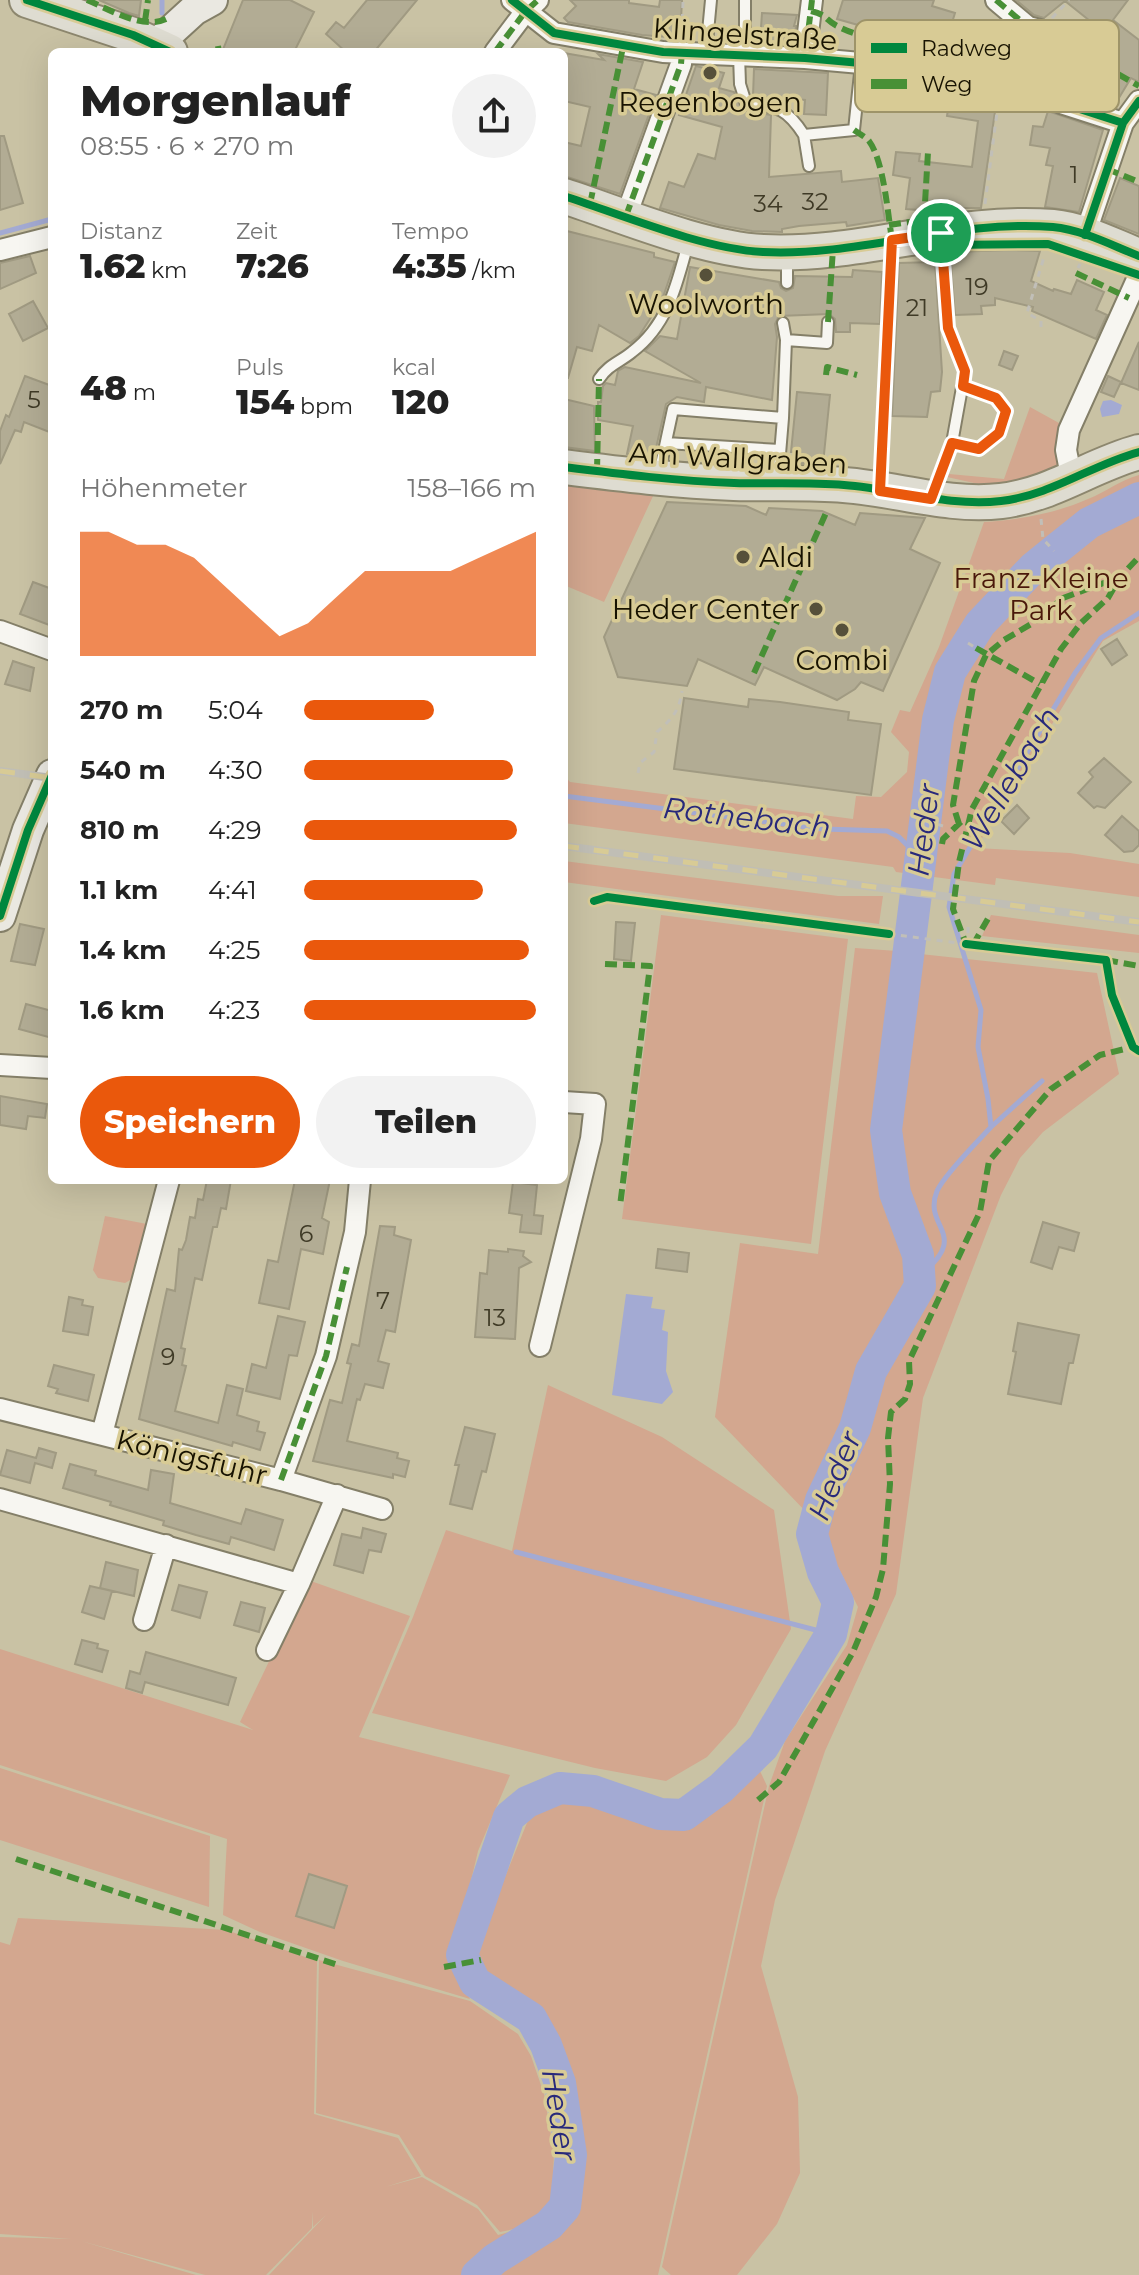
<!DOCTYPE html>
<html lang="de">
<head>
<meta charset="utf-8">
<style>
  :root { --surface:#fff; --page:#f2f2f2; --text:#222; --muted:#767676; --accent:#ea580c }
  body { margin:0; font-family:Montserrat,sans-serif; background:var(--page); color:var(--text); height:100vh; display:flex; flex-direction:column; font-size:30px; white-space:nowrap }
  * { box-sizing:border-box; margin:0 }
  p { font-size:26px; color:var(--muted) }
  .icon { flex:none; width:44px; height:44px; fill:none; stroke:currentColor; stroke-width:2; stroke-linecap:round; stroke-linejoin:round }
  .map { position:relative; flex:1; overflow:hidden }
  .side { position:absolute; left:48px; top:48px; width:520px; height:1136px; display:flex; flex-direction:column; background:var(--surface); border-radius:12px; box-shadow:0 8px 32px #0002 }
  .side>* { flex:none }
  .pin { position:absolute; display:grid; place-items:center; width:68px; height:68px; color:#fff; margin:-34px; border:4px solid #fff; border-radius:50%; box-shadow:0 2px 8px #0007 }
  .round { display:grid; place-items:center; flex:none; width:84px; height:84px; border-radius:42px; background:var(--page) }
  .summary { display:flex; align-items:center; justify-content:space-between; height:136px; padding:0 32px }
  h1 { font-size:44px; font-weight:800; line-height:60px }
  .metrics { display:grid; grid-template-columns:repeat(3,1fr); gap:12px; height:136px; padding:8px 32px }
  .metrics div { display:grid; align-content:center }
  .metrics b { font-size:34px; font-weight:800 }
  .metrics small { font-size:22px; font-weight:400 }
  .metrics p { font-size:22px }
  .chart { height:224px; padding:16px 32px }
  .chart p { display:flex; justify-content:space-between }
  .chart svg { width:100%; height:144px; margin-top:8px; fill:var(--accent); opacity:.7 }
  .button { display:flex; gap:16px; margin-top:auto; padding:16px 32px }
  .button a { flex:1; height:92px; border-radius:48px; background:var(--accent); color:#fff; font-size:32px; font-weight:800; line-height:92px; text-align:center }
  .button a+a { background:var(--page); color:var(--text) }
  ul { padding:0 32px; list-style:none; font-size:26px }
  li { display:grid; grid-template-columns:128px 96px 1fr; align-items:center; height:60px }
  li i { height:20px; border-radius:10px; background:var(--accent) }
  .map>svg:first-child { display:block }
</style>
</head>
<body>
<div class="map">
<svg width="1139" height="2275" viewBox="0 0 1139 2275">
  <rect width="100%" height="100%" fill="#c9c2a4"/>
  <path fill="#d3a78f" d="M1030,407L1059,423L1057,468L1008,486L983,485L947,477L949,474L1004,479Z
    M1139,475V621L1103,641L976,848L1070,853L1139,864V897L996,878L995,885L896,872L893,867L564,823V775L570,782L853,819L856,796L881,797L907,772L909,752L891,732L900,710L910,712L939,647L984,522C1018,520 1057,513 1088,499C1106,492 1120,480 1139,475Z
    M564,485L654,494L604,602L564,585Z
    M564,861L838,896H883L879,924L564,882Z
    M661,915L848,939L811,1244L622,1219Z
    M991,915L1139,935V953L982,936Z
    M855,948L897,951L879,1121L881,1156L892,1204L908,1245L914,1289L865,1364L847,1427L814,1495L809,1515L715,1417L740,1243L818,1254Z
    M911,953L1097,973L1119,1074L1043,1132L1020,1158L1001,1195L923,1398L896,1594L825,1751L775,1900L761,1966L798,2097L800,2173L777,2224L737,2275H671L662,2267L769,1786L785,1741L847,1645L858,1607L836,1563L826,1532L831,1503L864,1431L879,1373L928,1288L920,1238L902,1195L894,1149L893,1118Z
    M105,1216L147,1224L132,1279L125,1283L98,1278L93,1270Z
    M548,1385L662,1437L774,1510L791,1629L736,1725L707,1757L666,1781L595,1768L372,1713L413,1617L446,1530L512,1551Z
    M308,1580L410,1616L359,1737L510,1775L478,1851L452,1961L470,1999L343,1961L260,1932L223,1915L227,1839L0,1765V1649L253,1730L240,1722Z
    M0,1768L210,1836L209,1907L0,1840Z
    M760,1771L767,1786L658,2275H497L496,2269L495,2275H269L326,2215L313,2227L312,2211V2228L266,2275H205L81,2241L196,2275H0V2237L72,2239L0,2234V1942L10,1945L18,1918L226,1930L317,1961L314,2114L398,2138L421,2176L385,2187L422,2177L478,2209L498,2235L521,2229L541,2220L551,2234L504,2265L555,2234L573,2213L580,2157L572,2085L538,2012L504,1987L481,1977L473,1956L533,1808L563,1801L686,1825Z
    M319,1960L470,2001L518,2034L531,2056L544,2094L554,2153L552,2201L540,2216L519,2228L500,2232L477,2205L425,2176L399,2135L316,2113Z"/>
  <path fill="#a3aad3" d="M1111,400L1122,405L1119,414L1102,417L1100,409L1103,401Z
    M626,1294L653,1297L651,1308L665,1310L662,1330L668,1332L666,1371L673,1392L662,1404L612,1395Z"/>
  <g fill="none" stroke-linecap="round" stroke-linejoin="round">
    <path stroke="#a3aad3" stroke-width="5" d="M162,13V0
      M0,233L52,219
      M564,796L823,829L887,831L899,837L921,859
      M991,1127L1042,1081
      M920,1275C972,1234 922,1228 937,1191C944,1175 978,1141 991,1127L988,1099L978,1047L981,1010L949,907L954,874L1075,673L1101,638L1139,613
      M516,1552L831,1634"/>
    <path stroke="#a3aad3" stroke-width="32" d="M477,2275L495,2259L549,2225L565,2207L571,2155L560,2083L546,2045L531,2018L475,1982L462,1955L509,1817L527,1802L560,1788L593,1791L660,1814L684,1815L721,1788L763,1747L831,1634L838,1602L823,1572L812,1534L821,1500L855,1428L871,1371L920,1286L918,1255L895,1193L886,1130L938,720L950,672L980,624L1033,568L1054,551L1089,523L1139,498"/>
  </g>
  <path fill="#b2ac94" stroke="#a09a82" stroke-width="2" d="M99,0H141L139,16L129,13Z
    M243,0H290L314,12L294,52H222Z
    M367,0H417L374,52H346L326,34L336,22L344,28Z
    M570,0H629V3L659,7L660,0H682L680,38L642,35L568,22L564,18L576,6Z
    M843,0H934L932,6L955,13L947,39L925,33L923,38L891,31L881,37L879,34L857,28L858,25L837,19Z
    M1016,0H1128L1113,20L1139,40V82L1131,78L1114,106L1066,91L1021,72L1026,59L1032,62L1040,43L1060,52L1062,47L1084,58L1097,36L1091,32L1095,25L1065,1L1044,18L1034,15Z
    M762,13L797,15L794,26H796L794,44L760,43Z
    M564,53L604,60L598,54L643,62L634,89L656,95L620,194L564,176V142L581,146L590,107L564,101Z
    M696,66L724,73L719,88L734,92L742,110L771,115L769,177L841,171L842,182L878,178L885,220L847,226L846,222L799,226L782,229V232L752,231L719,225L660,208L669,182L684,187L698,154L715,159L722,127L679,115Z
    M754,69L828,73L826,115L804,114L805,100L753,96Z
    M946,84L998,91L981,208H954V211L946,212L906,209L910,178L893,175L896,152L920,154L919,161L972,167L978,121L947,116L950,96H945Z
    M1048,111L1103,130L1079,212L1045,207L1053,166L1046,165L1050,148L1030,145L1033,126L1043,127Z
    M0,136H4L23,203L0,210Z
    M1120,178L1139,186V234L1104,220Z
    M567,231L654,253V257L675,262L662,300L639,336L630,343L599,325L592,351L577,347L568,378H564V245Z
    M1011,250L1040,251L1031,281L1053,291L1054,289L1071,294L1077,280L1104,292L1096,310L1107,315L1096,339L1032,311L1033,307L995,298V305L981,306L982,314L955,315L950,252Z
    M30,256L36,273L0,289V263Z
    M935,262L942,372L940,391L931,392L927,417L892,416L899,263Z
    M690,267L779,282L781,288L786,291L793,288L795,276L852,277L853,270L882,272L880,324L850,323V332H836L835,319L829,314L779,316L775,324L777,337L772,400L706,387L704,402L677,397L666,404L654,457L627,454L633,426L598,420V402H601L603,386L606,383L615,385L618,371L625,367L701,383L645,351L660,336L677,339Z
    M33,301L48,328L23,341L9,314Z
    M1139,342V390L1121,383Z
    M1004,351L1018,356L1012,370L999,365Z
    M25,376L52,386V433L24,422L21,432L15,430L0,464V431L6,415L9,417Z
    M1108,376L1121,382L1114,397L1101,392Z
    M797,392L830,395L823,464L797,463L798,452H791Z
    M564,399L594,406L595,451L564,447Z
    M667,502L746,506L766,515L769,508L822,511L855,525L860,513L925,518L910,549L940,563L883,691L861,682L855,689L837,700L764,667L755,685L698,659L687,686L618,677L604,637Z
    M33,582L52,589V626L20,614Z
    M1117,639L1127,655L1112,665L1101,649Z
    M13,661L34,668L30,691L5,684Z
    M684,698L748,707L749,699L780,702L849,712L848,720L881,724L871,795L674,769Z
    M1104,758L1131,782L1105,808L1097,806L1094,808L1078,793L1093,777L1089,772Z
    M1017,805L1029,818L1014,834L1001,821Z
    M1122,816L1139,831V845L1133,851L1124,852L1105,835Z
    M616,922L635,923L631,961L614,959Z
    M20,924L44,929L35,965L11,961Z
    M26,1004L52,1011V1038L19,1029Z
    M0,1096L47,1104L45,1118L28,1116L26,1129L0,1125Z
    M207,1180H231L226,1209L221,1208L217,1227H213L202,1280L195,1278L181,1348L185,1349L182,1365L186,1366L175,1411L218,1423L227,1385L243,1389L237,1415L259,1422L257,1431L265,1433L260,1450L233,1442L232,1446L139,1419L167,1289L175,1291L179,1249L182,1250L186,1240L190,1217L195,1218L198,1199L203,1200Z
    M295,1180H330L322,1218L329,1222L323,1254L301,1249L289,1309L259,1303L268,1260L278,1262Z
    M513,1182L537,1185L534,1215L543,1216L541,1234L520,1232L522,1215L509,1213Z
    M1043,1222L1079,1233L1074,1251L1059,1247L1052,1269L1031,1262Z
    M380,1226L395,1227L394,1235L411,1240L395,1332L386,1330L378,1361L389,1364L383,1388L365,1384L360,1400L357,1399L347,1441L398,1453L397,1458L409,1461L405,1477L393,1474V1478L313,1461L330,1400L342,1403L351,1364L347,1363L352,1344L359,1346Z
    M508,1249L524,1251L523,1256L531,1262L519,1268L515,1339L475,1337L480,1273L487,1274L489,1250L508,1252Z
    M658,1249L689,1253L687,1272L656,1268Z
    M69,1297L83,1300L82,1305L93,1307L88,1335L63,1331Z
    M278,1316L305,1322L297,1356L289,1355L280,1399L246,1391L252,1364L266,1368Z
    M1018,1323L1079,1335L1073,1363H1069L1061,1404L1008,1394L1016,1352L1013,1351Z
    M54,1365L94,1375L88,1401L56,1393L58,1389L48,1386Z
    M465,1427L495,1434L486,1472L482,1471L472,1509L450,1504L459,1465H455Z
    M39,1448L56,1453L52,1468L35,1463L30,1483L0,1475L7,1450L36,1458Z
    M70,1464L96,1471L95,1475L148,1490L151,1470L174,1474L170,1503L241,1524L246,1509L283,1520L274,1550L231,1537L229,1544L196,1535L163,1525L164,1521L110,1505L111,1502L63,1488Z
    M363,1528L386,1534L381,1552L369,1550L363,1573L334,1565L342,1534L361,1538Z
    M106,1562L138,1570L134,1596L100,1588Z
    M179,1585L207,1592L200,1618L172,1610Z
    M90,1586L112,1591L104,1619L82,1612Z
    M241,1602L265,1608L259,1632L234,1625Z
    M82,1640L98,1644L97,1648L108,1651L102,1672L75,1664Z
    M146,1652L236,1678L228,1705L145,1682L142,1693L126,1688L130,1671L140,1674Z
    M309,1874L347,1886L334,1928L296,1916Z"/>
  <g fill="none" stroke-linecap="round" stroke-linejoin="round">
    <defs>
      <path id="lane" d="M706,53L711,0
        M739,55L740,84L746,103C777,107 786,107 804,135L854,130L861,64
        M745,55V0
        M804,135L809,166
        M787,283V257
        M783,323L786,340
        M599,379C608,365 620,362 632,352C668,325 677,284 688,243
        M783,418L786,340L827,343L828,322
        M666,443L780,450
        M952,443L979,449L999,433L1006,411L996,398L963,386
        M659,474L673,409L783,418L778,478
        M881,486L891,246
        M932,495L952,443L965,371L948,328L941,239"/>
      <path id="street" d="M512,0L554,33L663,52L805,58L994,75L1061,103L1123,123
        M996,0L1028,27L1040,30
        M495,52L525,12L538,0
        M805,58L812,0
        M626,216L681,64L682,52
        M1085,235L1123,123L1139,101
        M0,250L52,237
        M1072,481L1066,450L1069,430L1139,275
        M0,631L52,650
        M0,1065L52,1068
        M540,1346L591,1139L595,1104L564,1102
        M0,1409L281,1480L382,1509
        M102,1434L169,1180
        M281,1480L326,1356L355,1232L360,1180
        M0,1499L299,1584L337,1495
        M144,1620L166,1545
        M267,1650L299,1584"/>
      <path id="secondary" d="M148,52L194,10L212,0
        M0,916L28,830L52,775"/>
      <path id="primary" d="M27,0L133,35L170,52
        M564,196C622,215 703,249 763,252C860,257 955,219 1053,227C1083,230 1111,245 1139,256
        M564,467C620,474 677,481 734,483C770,484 808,482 844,485C897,489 948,507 1001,501C1052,495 1091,465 1139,452"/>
    </defs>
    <use href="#lane" stroke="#847f68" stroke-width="14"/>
    <use href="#street" stroke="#847f68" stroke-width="24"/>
    <use href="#secondary" stroke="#847f68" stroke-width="34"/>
    <use href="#primary" stroke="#8d876e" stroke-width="38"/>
    <path stroke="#c1bfb8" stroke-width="3" stroke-dasharray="6 6" stroke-linecap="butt" d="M1052,18L1069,0
      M682,32L683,0
      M918,49L978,51L1011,39
      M985,204L999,97
      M1078,268L1080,264
      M1041,327V321L1027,313L1045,254
      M1041,519L1043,539L1054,551
      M968,643L976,648
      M638,773L640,763L654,752L657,732C673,718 679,711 682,691
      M926,821L943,826
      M968,927V945
      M889,934L966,944"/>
    <use href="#lane" stroke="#f7f6f1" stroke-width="10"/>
    <use href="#street" stroke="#f7f6f1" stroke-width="20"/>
    <use href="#secondary" stroke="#eae8e1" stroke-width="30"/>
    <use href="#primary" stroke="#dedcd1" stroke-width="34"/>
    <defs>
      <path id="rail" d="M0,771L52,778
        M564,846L1139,922"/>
    </defs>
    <use href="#rail" stroke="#c0beb5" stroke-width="8"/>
    <use href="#rail" stroke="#d8cb95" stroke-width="5" stroke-dasharray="15" stroke-linecap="butt"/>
    <path stroke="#489036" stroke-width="6" stroke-dasharray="12 6" stroke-linecap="butt" d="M87,0C109,9 142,30 166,19
      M996,0L1028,27L1040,30L1139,86
      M811,11C828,15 825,20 837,26C863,39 891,43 918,47
      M145,21L148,0
      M218,46L219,52
      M495,52L525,12L538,0
      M811,58H805L812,0
      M854,130C858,133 866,137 869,141C884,161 888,216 892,240
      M1107,169L1139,182
      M590,204L623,47
      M626,216L681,64L682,52H676
      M889,225L924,220L928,152
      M1076,273L1129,298
      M828,322L833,249
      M826,375L827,367L857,375
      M597,471L599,379
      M976,648L1040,684
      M754,673L826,513
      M959,824L953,805L974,681L986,655L1004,640L1033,623L1063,598L1120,577
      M942,844L943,839L965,818
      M970,945L966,944L953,909L959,862L972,809L1061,649L1081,623L1108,598L1120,577L1139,557
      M973,945L990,915
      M1106,960L1139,966
      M605,964L650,966L620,1206
      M281,1480L326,1356L347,1267
      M758,1800L779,1782L853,1652L876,1597L883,1569L890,1484L888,1438L891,1412L905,1399L910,1384L909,1361L980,1212L989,1161L1051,1089L1100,1055L1133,1047
      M16,1859L338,1965
      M444,1967L481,1960"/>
    <defs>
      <path id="cycleway" d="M27,0L133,35L170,52
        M512,0L554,33L663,52L805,58L994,75L1061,103L1123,123
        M564,196C622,215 703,249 763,252C860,257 955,219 1053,227C1083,230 1111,245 1139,256
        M1085,235L1123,123L1139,101
        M942,245L1048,244L1139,275
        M564,467C620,474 677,481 734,483C770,484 808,482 844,485C897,489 948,507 1001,501C1052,495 1091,465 1139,452
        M594,901L607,897L889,934
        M0,916L28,830L52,775
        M966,944L1106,960L1112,995L1133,1047L1139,1051"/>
    </defs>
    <use href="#cycleway" stroke="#d8cb95" stroke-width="13"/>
    <use href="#cycleway" stroke="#00873e" stroke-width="8"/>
  </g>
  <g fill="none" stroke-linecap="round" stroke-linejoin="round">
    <defs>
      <path id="route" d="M941,233L948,328L965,371L963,386L996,398L1006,411L999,433L979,449L952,443L931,499L880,491L892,240Z"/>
    </defs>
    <use href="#route" stroke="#fff" stroke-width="16"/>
    <use href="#route" stroke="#ea580c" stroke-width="10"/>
  </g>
  <g fill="#56503a" stroke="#d8cb95" stroke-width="3">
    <circle cx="710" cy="73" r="8"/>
    <circle cx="706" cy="275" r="8"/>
    <circle cx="743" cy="557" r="8"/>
    <circle cx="816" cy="609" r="8"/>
    <circle cx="842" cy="630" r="8"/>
  </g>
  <g text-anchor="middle" stroke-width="7" stroke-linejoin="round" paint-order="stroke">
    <g font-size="24" fill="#3f3a26">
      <text x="1074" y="183">1</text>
      <text x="815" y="210">32</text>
      <text x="768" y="212">34</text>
      <text x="977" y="295">19</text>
      <text x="917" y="316">21</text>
      <text x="34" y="408">5</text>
      <text x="306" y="1242">6</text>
      <text x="383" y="1309">7</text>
      <text x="495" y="1326">13</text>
      <text x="168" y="1365">9</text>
    </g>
    <g font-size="28" fill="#181301" stroke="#d8cb95">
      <text transform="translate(745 34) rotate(4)" y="10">Klingelstraße</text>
      <text transform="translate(738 458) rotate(3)" y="10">Am Wallgraben</text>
      <text transform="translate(192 1457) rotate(14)" y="10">Königsfuhr</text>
    </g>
    <g font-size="28" fill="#181301" stroke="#d8cb95">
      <text x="710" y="112">Regenbogen</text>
      <text x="706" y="314">Woolworth</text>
      <text x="759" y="567" text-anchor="start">Aldi</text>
      <text x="800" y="619" text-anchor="end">Heder Center</text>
      <text x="842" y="670">Combi</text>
    </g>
    <g font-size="28" fill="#4a180a" stroke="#d8cb95">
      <text x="1041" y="588">Franz-Kleine<tspan x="1041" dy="32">Park</tspan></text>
    </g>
    <g font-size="30" font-style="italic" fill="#28297b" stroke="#d8cb95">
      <text transform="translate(1011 779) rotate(-59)" y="10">Wellebach</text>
      <text transform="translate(747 818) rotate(7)" y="10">Rothebach</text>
      <text transform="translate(924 830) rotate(-83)" y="10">Heder</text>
      <text transform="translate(835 1476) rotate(-68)" y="10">Heder</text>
      <text transform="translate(559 2115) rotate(81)" y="10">Heder</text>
    </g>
  </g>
  <rect x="855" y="20" width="264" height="92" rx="12" fill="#d8cb95" stroke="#9e9469" stroke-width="2"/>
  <rect x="871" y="43" width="36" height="10" fill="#00873e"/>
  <rect x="871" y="79" width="36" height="10" fill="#489036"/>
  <g font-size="22" fill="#181301">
    <text x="921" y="56">Radweg</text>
    <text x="921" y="92">Weg</text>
  </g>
</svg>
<div class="pin" style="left:941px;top:233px;background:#1e9e55"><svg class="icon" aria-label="arrive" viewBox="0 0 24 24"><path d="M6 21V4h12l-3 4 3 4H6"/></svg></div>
<section class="side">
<div class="summary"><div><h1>Morgenlauf</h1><p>08:55 · 6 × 270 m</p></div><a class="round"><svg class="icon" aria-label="share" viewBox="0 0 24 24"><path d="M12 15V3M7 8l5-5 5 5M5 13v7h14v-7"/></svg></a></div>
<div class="metrics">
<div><p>Distanz</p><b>1.62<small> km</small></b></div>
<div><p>Zeit</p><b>7:26</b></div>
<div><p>Tempo</p><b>4:35<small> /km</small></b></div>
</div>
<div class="metrics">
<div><b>48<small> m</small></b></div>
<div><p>Puls</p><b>154<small> bpm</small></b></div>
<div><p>kcal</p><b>120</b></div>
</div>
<div class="chart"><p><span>Höhenmeter</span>158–166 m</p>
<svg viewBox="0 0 160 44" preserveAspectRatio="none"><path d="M0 44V6L10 6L20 10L30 10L40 14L50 22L60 30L70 38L80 34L90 26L100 18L110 18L120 18L130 18L140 14L150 10L160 6V44z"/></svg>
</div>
<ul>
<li><b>270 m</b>5:04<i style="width:56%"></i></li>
<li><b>540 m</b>4:30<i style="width:90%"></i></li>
<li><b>810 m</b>4:29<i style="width:92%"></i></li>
<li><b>1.1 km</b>4:41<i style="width:77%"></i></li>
<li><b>1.4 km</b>4:25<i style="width:97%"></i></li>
<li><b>1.6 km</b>4:23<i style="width:100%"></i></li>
</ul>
<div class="button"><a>Speichern</a><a>Teilen</a></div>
</section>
</div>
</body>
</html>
